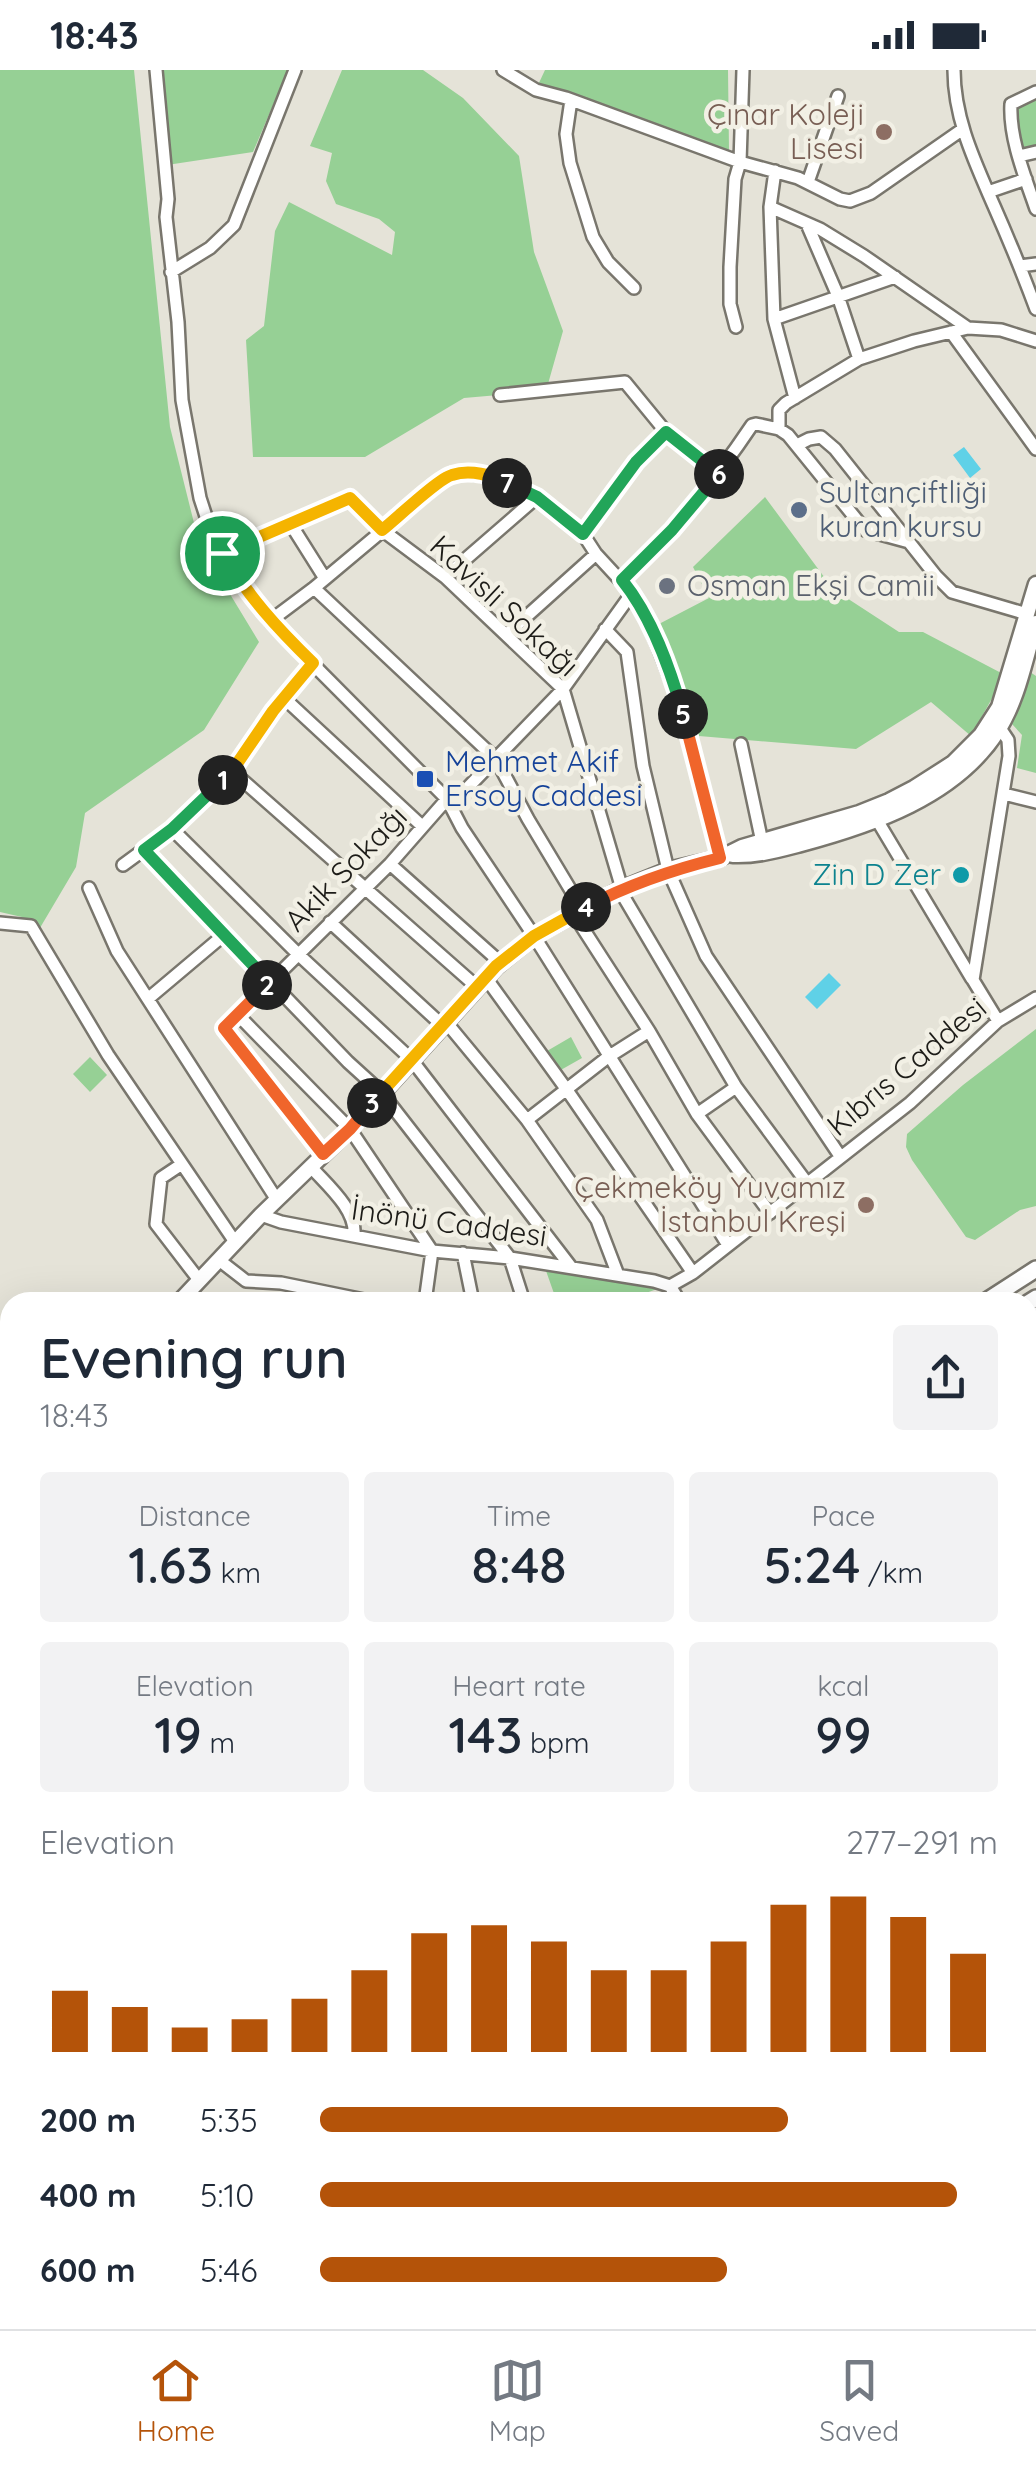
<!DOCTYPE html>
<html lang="en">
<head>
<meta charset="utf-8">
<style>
  :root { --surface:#fff; --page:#f2f2f3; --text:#1f2937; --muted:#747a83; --line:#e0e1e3; --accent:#b45309 }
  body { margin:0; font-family:Quicksand,sans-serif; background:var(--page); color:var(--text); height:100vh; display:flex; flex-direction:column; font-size:38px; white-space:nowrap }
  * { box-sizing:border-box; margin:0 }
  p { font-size:32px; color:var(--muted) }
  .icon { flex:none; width:55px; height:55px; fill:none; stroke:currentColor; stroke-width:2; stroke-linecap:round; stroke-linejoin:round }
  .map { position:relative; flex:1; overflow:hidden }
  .details { position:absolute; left:0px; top:1222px; width:1038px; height:1038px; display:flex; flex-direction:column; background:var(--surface); border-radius:30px 30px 0 0; box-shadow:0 10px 40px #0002 }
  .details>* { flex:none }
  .pin { position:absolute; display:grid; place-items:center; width:85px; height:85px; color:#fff; margin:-42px; border:5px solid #fff; border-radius:50%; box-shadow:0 2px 10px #0007 }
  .km { position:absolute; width:50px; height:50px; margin:-25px; border-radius:50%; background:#222; color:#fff; font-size:28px; line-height:50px; text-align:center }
  .round { display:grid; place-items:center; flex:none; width:105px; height:105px; border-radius:10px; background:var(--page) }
  .summary { display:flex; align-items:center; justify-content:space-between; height:170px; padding:0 40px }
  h1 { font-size:55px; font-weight:600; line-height:75px }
  .figures { display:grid; grid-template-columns:repeat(3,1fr); gap:15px; height:170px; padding:10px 40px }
  .figures div { display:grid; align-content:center; border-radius:10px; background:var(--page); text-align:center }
  .figures b { font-size:50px; font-weight:600 }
  .figures small { font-size:28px; font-weight:400 }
  .figures p { font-size:28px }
  .chart { height:280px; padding:20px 40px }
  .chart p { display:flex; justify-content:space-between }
  .chart svg { width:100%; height:180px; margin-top:10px; stroke:var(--accent); stroke-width:6 }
  ul { padding:0 40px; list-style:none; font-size:32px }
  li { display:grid; grid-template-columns:160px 120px 1fr; align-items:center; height:75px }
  li i { height:25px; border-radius:12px; background:var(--accent) }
  .status { display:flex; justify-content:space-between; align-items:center; height:70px; padding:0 50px; background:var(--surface); direction:ltr }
  .status svg { height:28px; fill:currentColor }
  .dock { display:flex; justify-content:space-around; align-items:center; height:140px; border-top:2px solid var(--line); background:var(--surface); font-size:28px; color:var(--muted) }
  .dock a { display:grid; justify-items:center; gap:5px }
  .dock .current { color:var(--accent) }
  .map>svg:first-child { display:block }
</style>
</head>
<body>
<div class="status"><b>18:43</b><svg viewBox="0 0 49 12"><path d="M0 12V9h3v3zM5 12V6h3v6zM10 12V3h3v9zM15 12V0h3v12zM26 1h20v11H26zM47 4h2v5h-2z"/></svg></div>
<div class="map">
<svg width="1036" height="2259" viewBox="0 0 1036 2259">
  <rect width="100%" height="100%" fill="#e5e3d8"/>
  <path fill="#96d095" d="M0,0H134L170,357L199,473L259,572L204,660L85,743L76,797L34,868L22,847L0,842Z
    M161,0H288L253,82L167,95Z
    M342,0H423L463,28L519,86L534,182L563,261L546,321L464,328L365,387H253L246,270L264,256L275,161L289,132L392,185L395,162L379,149L336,134L326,111L332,83L310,76Z
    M545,0H728L729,81L538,15Z
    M1036,30V80L1021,81L1014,40Z
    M765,427L833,519L899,562H923L1005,605L971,666L931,632L856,679L699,666L657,555L709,528L693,497Z
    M1030,602L1036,606V703L1017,698L1022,665L1012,654Z
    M1036,959V1136L1020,1140L975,1170L966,1167L912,1090L906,1077L907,1064L963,1015Z
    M571,967L582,988L559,1001L547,981Z
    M90,987L107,1005L90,1022L73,1004Z
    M545,1198L649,1215L657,1219L621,1232H557Z
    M0,1315L10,1323V1576L0,1592Z
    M10,2139V2246H7L3,2154L0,2153V2145Z"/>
  <path fill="#5fd1e7" d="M964,377L981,399L970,408L953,385Z
    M829,903L841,915L817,939L805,927Z"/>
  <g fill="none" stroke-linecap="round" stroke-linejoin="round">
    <defs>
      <path id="minor" d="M156,0L168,129L166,147L178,252L182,330L200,428L213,468L247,521L270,551L447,729L462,758L534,866L728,1175
        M503,0L536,20L566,28L740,92L798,108L840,129L850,131L871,123L963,59
        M954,0C954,49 975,92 994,136C1009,170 1023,204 1036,239
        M1036,22L1011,34C1009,68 1025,107 1036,139
        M571,30L566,64L570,93L593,167L608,192L634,218
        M1019,86L1036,82
        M775,101L770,137L774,249L795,328
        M808,112L838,26
        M988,122L1026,109
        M770,137L820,159L864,186L968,258
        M807,154L838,226L859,289
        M1020,196L1036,194
        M171,202L210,178L234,155L295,0
        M774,249L895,207
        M736,257L730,234V197L735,109L740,92L743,0
        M951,262L1036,379
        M500,325L625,312L666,362L720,403
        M779,359V340L786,333L859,289L914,271L968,258L1001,260L1036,271
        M797,375L809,369L821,367L835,379L936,506L952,522L1027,544
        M290,453L324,507
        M583,464L635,392L666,362
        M222,483L350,427L382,460L445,507L563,619L625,829L736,1017L807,1113
        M445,507L537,427
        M621,510C671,463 714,412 752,355L756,354L779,359L788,365L865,460L909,472
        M314,518L496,689L528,749L582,839
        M270,551L314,518L449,405L466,403L494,407L537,427L583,464L596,484L632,523L647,549L679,630L720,788
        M605,559L627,582L643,696L668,800L706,886L840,1086
        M507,564L596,484
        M284,628L422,756
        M741,674L762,772
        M232,701L477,917
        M1004,724L1036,732
        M450,736L563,619L632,523
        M877,750L972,909
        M172,759L299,885L411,989L571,1197
        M144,780L348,992L381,1022L510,1188L524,1232
        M390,794L501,893
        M123,795L172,759L232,701L273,641L313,593
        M89,818L117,881L277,1130
        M573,843L649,961L697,1044L770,1143
        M330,852L442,955
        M0,853L31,856L108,985L235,1172
        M486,908L567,1020L693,1203
        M149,928L225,864
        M237,944L350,1059L432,1181L425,1232
        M998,951L973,910L1009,686L1008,670L1000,658
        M446,952L527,1050L597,1150L618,1205
        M697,1044L736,1017
        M527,1050L608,987L649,961
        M323,1084L224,958L390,794L447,729
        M182,1094L161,1108L156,1154L199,1210
        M311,1097C327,1115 357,1140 354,1166
        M261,1145L281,1152L432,1181L510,1188L654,1211L670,1216L680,1232
        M463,1183L473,1232
        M219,1190L246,1211L281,1213L374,1232
        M670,1216L693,1203L910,1033L998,951L1036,928
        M1028,1298L1036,1293
        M0,1301L10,1308
        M1028,1336L1036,1351
        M1028,1374L1036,1368
        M1028,1472L1036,1486
        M1028,1535L1036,1531
        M1028,1650L1036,1646
        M1028,1696L1036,1695
        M1028,1759L1036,1758
        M0,1785L10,1776
        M0,1794L10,1797
        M1028,1824L1036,1823
        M0,1942L10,1969
        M0,2022L10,2008
        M1028,2025L1036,2022
        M0,2030L10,2029
        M1028,2083L1036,2081
        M0,2132L10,2126
        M1028,2140L1036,2138
        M1028,2194L1036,2191
        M213,2250L227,2259
        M328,2250L342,2259
        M433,2250L447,2259
        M831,2250L848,2259
        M928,2257L938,2259
        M0,2258L52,2250
        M372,2259L378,2250
        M474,2259L479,2250
        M992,2259L1026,2250"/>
      <path id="major" d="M733,785C757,786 778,780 801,774C872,755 955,727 997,662C1018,630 1025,589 1036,553
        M179,1232L261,1145L350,1059L497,896L534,866L621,819L668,800L720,788L742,777L859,743L889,731L914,718L953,693L981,665L999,637L1036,514"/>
      <path id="highway" d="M985,1232L1036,1199
        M1028,1233L1036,1228
        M1028,1251L1036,1245
        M1028,1273L1036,1267
        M0,1628L10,1602
        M0,1642L5,1651L10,1654
        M0,1684L10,1677"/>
    </defs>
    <use href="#minor" stroke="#79766d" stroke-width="16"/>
    <use href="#major" stroke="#79766d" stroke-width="19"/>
    <use href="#highway" stroke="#79766d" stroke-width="20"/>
    <use href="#minor" stroke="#fff" stroke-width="11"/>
    <use href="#major" stroke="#fff" stroke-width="14"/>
    <use href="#highway" stroke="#fff" stroke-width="15"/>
  </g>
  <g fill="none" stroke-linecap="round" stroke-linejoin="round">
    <defs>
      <path id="split-1" d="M222,483C250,528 275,556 313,593L273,641L232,701L223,710"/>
      <path id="split-2" d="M223,710L172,759L144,780L270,913L267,915"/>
      <path id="split-3" d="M267,915L224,958L323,1084L350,1059L372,1033"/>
      <path id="split-4" d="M372,1033L496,896L534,866L586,837"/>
      <path id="split-5" d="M586,837C630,814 671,800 720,788L683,644"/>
      <path id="split-6" d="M683,644C670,598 652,547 622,510L672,460L719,404"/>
      <path id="split-7" d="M507,413L537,427L583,464L636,392L666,362L719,404"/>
      <path id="split-8" d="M222,483L350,428L382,460C396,449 439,408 452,405C470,399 492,405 507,413"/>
    </defs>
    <use href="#split-1" stroke="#fff" stroke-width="20"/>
    <use href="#split-2" stroke="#fff" stroke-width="20"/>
    <use href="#split-3" stroke="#fff" stroke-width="20"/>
    <use href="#split-4" stroke="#fff" stroke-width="20"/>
    <use href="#split-5" stroke="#fff" stroke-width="20"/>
    <use href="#split-6" stroke="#fff" stroke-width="20"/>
    <use href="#split-7" stroke="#fff" stroke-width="20"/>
    <use href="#split-8" stroke="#fff" stroke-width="20"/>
    <use href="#split-1" stroke="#f5b400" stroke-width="12"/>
    <use href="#split-2" stroke="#22a559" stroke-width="12"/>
    <use href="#split-3" stroke="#f0652b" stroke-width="12"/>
    <use href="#split-4" stroke="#f5b400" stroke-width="12"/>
    <use href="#split-5" stroke="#f0652b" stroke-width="12"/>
    <use href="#split-6" stroke="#22a559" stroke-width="12"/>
    <use href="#split-7" stroke="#22a559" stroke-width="12"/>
    <use href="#split-8" stroke="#f5b400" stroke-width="12"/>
  </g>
  <g fill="#8d6e63" stroke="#f2f0e5" stroke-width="4">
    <circle cx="884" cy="62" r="10"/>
    <circle cx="866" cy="1135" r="10"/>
  </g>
  <circle fill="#5c6f8a" stroke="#f2f0e5" stroke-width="4" cx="799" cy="440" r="10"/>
  <circle fill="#6b7280" stroke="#f2f0e5" stroke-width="4" cx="667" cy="516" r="10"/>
  <rect fill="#1a4fb4" stroke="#f2f0e5" stroke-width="4" x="415" y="699" width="20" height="20" rx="5"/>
  <circle fill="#0f9aa8" stroke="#f2f0e5" stroke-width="4" cx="961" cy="805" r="10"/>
  <g text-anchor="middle" stroke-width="9" stroke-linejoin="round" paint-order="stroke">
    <g font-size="30" fill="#785e54" stroke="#f2f0e5" text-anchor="end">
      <text x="864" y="55">Çınar Koleji<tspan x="864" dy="34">Lisesi</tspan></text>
      <text x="846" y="1128">Çekmeköy Yuvamız<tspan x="846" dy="34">İstanbul Kreşi</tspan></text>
    </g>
    <g font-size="30" fill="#4e5e75" stroke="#f2f0e5" text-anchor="start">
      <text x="819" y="433">Sultançiftliği<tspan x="819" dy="34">kuran kursu</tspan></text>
    </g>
    <g font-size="30" fill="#5b616d" stroke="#f2f0e5" text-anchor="start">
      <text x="687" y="526">Osman Ekşi Camii</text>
    </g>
    <g font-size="30" fill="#1d1c18" stroke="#f2f0e5">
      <text transform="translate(504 536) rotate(43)" y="10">Kavisli Sokağı</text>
      <text transform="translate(346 799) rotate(-46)" y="10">Akik Sokağı</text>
      <text transform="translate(907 997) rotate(-40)" y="10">Kıbrıs Caddesi</text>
      <text transform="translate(449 1153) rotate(8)" y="10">İnönü Caddesi</text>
    </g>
    <g font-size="30" fill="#164399" stroke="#f2f0e5" text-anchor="start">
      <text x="445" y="702">Mehmet Akif<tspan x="445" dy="34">Ersoy Caddesi</tspan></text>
    </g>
    <g font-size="30" fill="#0d838f" stroke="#f2f0e5" text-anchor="end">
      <text x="941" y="815">Zin D Zer</text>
    </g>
  </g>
</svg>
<div class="pin" style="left:222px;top:483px;background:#1e9e55"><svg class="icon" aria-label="arrive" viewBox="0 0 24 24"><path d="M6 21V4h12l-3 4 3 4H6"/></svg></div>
<b class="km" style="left:223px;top:710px">1</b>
<b class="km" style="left:267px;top:915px">2</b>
<b class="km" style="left:372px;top:1033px">3</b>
<b class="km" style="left:586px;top:837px">4</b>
<b class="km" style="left:683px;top:644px">5</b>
<b class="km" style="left:719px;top:404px">6</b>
<b class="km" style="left:507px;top:413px">7</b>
<section class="details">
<div class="summary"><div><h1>Evening run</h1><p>18:43</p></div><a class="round"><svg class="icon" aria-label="share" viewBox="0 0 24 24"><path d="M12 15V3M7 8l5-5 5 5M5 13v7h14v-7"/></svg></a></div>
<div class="figures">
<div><p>Distance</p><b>1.63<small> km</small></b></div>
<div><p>Time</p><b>8:48</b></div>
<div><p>Pace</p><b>5:24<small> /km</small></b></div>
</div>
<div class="figures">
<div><p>Elevation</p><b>19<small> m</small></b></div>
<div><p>Heart rate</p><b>143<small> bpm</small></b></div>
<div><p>kcal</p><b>99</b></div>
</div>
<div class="chart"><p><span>Elevation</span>277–291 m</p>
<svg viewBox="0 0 160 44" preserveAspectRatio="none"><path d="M5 44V29M15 44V33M25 44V38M35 44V36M45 44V31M55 44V24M65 44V15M75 44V13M85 44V17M95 44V24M105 44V24M115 44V17M125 44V8M135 44V6M145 44V11M155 44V20"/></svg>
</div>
<ul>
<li><b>200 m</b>5:35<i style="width:69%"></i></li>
<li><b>400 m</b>5:10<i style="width:94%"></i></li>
<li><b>600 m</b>5:46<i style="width:60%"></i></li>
</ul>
</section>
</div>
<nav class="dock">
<a class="current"><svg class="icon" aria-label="home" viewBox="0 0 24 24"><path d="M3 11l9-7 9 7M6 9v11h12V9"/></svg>Home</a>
<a><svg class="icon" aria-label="map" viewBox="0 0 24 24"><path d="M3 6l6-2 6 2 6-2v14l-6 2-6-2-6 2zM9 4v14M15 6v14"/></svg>Map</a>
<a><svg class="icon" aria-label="saved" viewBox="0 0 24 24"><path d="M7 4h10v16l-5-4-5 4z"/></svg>Saved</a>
</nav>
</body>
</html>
